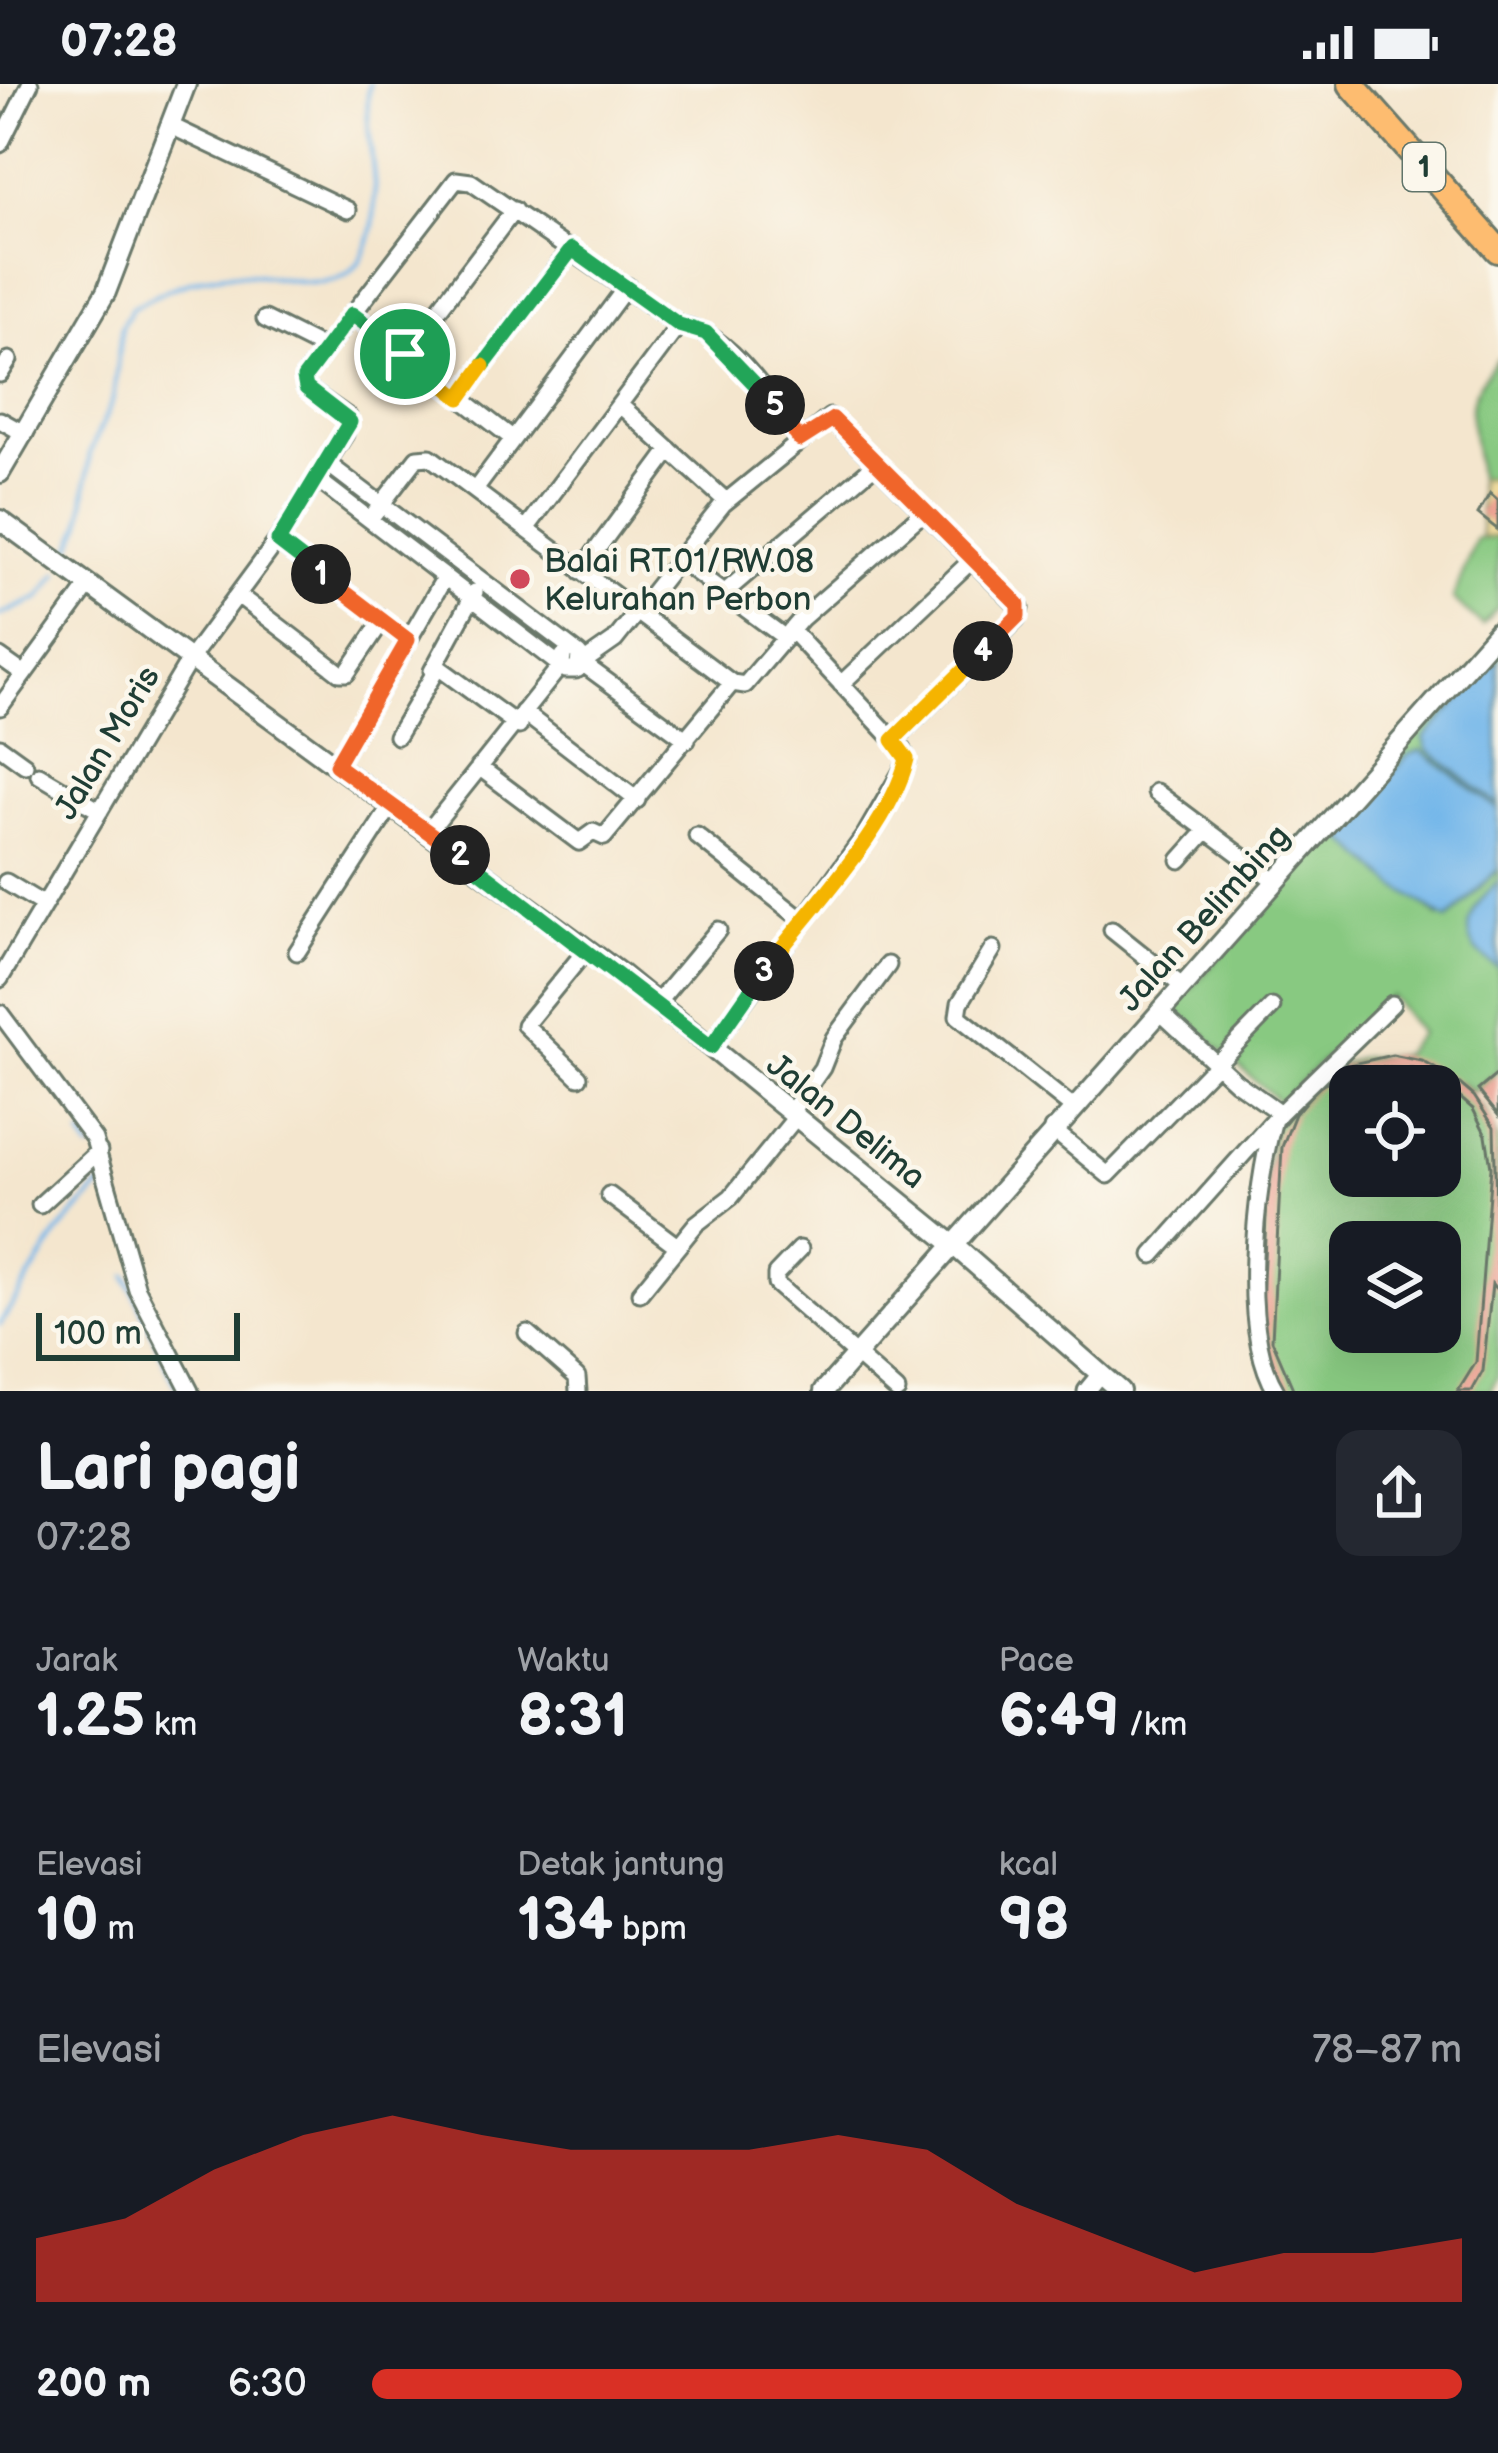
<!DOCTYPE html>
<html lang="id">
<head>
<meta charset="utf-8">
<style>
  :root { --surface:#171b24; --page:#242831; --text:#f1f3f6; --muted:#9ea1a6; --accent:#d93025 }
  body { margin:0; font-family:"Balsamiq Sans",sans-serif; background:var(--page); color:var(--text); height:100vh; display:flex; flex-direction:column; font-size:45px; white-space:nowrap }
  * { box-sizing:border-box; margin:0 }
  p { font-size:39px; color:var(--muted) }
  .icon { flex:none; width:66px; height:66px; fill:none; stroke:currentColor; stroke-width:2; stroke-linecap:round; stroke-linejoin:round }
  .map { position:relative; height:1307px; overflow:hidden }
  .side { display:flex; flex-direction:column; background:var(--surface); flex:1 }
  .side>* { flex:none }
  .controls { position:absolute; left:1329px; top:981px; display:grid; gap:24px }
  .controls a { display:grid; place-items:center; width:132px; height:132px; border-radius:24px; background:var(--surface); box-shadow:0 12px 48px #0002; font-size:60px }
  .scale { position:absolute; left:36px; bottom:30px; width:204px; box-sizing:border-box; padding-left:12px; border:6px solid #1f3d34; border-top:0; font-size:33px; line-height:42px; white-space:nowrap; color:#1f3d34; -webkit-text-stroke:9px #fbf7ec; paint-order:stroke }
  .pin { position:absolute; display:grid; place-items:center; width:102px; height:102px; color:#fff; margin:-51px; border:6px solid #fff; border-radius:50%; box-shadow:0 3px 12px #0007 }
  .km { position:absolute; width:60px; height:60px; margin:-30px; border-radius:50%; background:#222; color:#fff; font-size:33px; line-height:60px; text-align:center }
  .round { display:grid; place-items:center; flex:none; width:126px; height:126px; border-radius:24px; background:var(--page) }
  .head { display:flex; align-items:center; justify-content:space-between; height:204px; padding:0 36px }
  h1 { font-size:66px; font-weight:700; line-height:90px }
  .stats { display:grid; grid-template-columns:repeat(3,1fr); gap:18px; height:204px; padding:12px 36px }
  .stats div { display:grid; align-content:center }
  .stats b { font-size:60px; font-weight:700 }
  .stats small { font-size:33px; font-weight:400 }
  .stats p { font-size:33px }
  .chart { height:336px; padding:24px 36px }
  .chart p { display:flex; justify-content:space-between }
  .chart svg { width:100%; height:216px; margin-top:12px; fill:var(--accent); opacity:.7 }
  ul { padding:0 36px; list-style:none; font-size:39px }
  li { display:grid; grid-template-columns:192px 144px 1fr; align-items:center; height:90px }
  li i { height:30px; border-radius:15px; background:var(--accent) }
  .status { display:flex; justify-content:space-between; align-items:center; height:84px; padding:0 60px; background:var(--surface); direction:ltr }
  .status svg { height:33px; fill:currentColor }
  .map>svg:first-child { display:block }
</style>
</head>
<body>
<div class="status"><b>07:28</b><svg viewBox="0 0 49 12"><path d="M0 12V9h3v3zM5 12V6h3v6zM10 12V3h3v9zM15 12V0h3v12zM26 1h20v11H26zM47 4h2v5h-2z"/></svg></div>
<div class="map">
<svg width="1498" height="1307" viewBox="0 0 1498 1307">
  <rect width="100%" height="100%" fill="#fbf7ec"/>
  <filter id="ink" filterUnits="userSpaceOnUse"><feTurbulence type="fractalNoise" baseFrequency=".00833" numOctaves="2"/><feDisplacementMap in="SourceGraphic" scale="24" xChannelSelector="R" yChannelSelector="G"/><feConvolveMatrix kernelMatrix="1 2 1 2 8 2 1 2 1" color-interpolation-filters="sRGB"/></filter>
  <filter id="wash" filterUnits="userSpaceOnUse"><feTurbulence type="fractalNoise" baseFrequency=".004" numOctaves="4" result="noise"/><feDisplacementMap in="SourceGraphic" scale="48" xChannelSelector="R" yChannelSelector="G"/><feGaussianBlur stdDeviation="2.7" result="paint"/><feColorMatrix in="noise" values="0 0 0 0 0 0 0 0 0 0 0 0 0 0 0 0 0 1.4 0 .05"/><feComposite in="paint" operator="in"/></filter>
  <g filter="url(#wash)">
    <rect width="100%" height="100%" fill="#f4e6ce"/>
    <path fill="#88c981" stroke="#54835a" stroke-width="3" fill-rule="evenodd" d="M1498,275V395L1478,394C1473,333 1457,322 1498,275Z
      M1498,453V523L1482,541L1453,515L1476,455Z
      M1498,557V576L1427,665L1498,725L1421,666L1408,671L1352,734L1342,753L1438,833L1449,835L1498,785V797C1467,827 1454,855 1498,883V986L1474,1008L1459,998L1485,1026L1498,1058V1291L1490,1307H1281L1266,1277L1258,1164L1273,1043L1330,985L1361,974L1402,971L1420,949L1391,912L1279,1018L1174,924ZM1350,1002H1440V1092H1350ZM1350,1158H1440V1248H1350Z"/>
    <path fill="#eeda9e" stroke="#868c69" stroke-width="3" d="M1478,394L1498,395V453L1481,454Z"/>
    <path fill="#75b7ea" stroke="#4a7a8f" stroke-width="3" d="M1498,576V721L1427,665L1424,654Z
      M1421,666L1498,725V785L1447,836L1396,802L1342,753L1352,734L1408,671Z
      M1498,797V883C1452,857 1468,826 1498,797Z"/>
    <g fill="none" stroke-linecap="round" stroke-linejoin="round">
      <path stroke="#75b7ea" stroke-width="4.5" d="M67,474L82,438L90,368L113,315L122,241L132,224C158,208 198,192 229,190C286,185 358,233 373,140C380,94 363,47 369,0
        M0,531L39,514L58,489
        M82,1052L89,1065
        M126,1192L176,1301
        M0,1240L60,1146L102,1101"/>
    </g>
    <g id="blocks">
      <path fill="#ec9f90" d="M1490,409L1498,416V446L1478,430Z
        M1392,971L1422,977L1454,995L1474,1012L1494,1043L1498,1207L1492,1200L1483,1287L1472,1307H1458L1476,1278L1491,1083L1486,1051L1473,1025L1441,997L1414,985L1374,983L1340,991L1316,1005L1295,1030L1282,1063L1272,1256L1294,1307H1281L1261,1241L1268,1088L1277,1048L1330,985Z
        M1496,991L1498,994V1031L1478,1006Z"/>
    </g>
  </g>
  <g filter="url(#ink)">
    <use href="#blocks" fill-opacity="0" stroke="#6a786a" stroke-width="3"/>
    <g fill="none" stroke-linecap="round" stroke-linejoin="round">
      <defs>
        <path id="minor" d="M169,41L348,126
          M0,60L30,0
          M352,230L512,354
          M265,235L325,265
          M679,241C730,247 772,317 800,356
          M405,270L514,126
          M0,290L9,276
          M460,313L571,165
          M621,322L726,417
          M0,336L25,350
          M328,380L579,570L578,585
          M318,396L566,586H576
          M475,406L627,202
          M370,435L417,374L430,373L732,599
          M526,445L679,241
          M677,474L784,553
          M581,487L670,366
          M724,509L877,379
          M238,511L340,589H347L378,543V533L277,457
          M0,573L24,590
          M432,587L475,508
          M841,600L973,475
          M0,623L89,501
          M523,628L637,716
          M397,652L438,583L519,642
          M687,656L582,579L615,556L723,420L830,333L1020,524L1017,535L894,656
          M0,663L25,681
          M336,681L445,493
          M479,683L579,758L593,748L604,753L732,599L745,601L802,534L925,427
          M39,691L100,727
          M1156,708L1275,797
          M428,748L562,580L563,572
          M697,752L802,836
          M1180,776L1206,747
          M6,798L44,821
          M1112,846L1182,902
          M993,865L960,919L958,932L1072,1023
          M297,868L391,722
          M0,895L190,575L277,457L345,350L348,333L306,304L305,292L456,96L471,98L679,241
          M657,919L718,846
          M1159,927L1236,998L1280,1029
          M0,929L94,1055L137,1205L190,1307
          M711,963L865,751L907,678L903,666L791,546
          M579,993L525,941L587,865
          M791,1028L822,984L834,954L888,881
          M1273,1039C1255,1105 1239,1247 1276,1307
          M1052,1045L1108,1091L1272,923
          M609,1111L677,1162
          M40,1121L99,1067
          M800,1165L776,1190V1200L897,1307
          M1153,1171L1280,1029L1392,920
          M640,1209L696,1140L731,1113L796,1033
          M527,1249L577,1293L578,1307
          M1086,1307L1100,1290"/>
        <path id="tertiary" d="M0,389L106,208L186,0
          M0,436L621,890L951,1159L1120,1307
          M824,1307L1498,547"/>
        <path id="trunk" d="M1351,0L1498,166"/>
      </defs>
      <use href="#minor" stroke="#6a786a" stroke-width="21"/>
      <use href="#tertiary" stroke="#6a786a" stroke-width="24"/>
      <use href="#trunk" stroke="#6a786a" stroke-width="30"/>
      <use href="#minor" stroke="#fff" stroke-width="15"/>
      <use href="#tertiary" stroke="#fff" stroke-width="18"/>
      <use href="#trunk" stroke="#fdbc70" stroke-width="24"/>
    </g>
  </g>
  <g fill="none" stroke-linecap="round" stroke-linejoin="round" filter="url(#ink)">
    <defs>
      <path id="split-1" d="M321,490L278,457L350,338L306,304L304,294L352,230L405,270"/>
      <path id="split-2" d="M321,490L408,556L336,681L460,771"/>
      <path id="split-3" d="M460,771L711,963L764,887"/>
      <path id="split-4" d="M764,887C807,828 890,745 907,675L893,656L983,567"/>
      <path id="split-5" d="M775,321L800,356L833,335L1018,520V532L983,567"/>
      <path id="split-6" d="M483,282L572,165L679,241L706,249L775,321"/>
      <path id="split-7" d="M405,270L460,314L483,282"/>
    </defs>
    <use href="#split-1" stroke="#fff" stroke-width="24"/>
    <use href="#split-2" stroke="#fff" stroke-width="24"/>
    <use href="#split-3" stroke="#fff" stroke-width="24"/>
    <use href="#split-4" stroke="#fff" stroke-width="24"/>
    <use href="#split-5" stroke="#fff" stroke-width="24"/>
    <use href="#split-6" stroke="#fff" stroke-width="24"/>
    <use href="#split-7" stroke="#fff" stroke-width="24"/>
    <use href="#split-1" stroke="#22a559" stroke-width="15"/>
    <use href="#split-2" stroke="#f0652b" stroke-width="15"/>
    <use href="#split-3" stroke="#22a559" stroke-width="15"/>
    <use href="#split-4" stroke="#f5b400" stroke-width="15"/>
    <use href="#split-5" stroke="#f0652b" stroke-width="15"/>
    <use href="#split-6" stroke="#22a559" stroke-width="15"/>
    <use href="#split-7" stroke="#f5b400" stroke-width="15"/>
  </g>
  <circle fill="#d1495b" stroke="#fbf7ec" stroke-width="4.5" cx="520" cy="495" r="12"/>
  <g text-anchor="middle" stroke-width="9" stroke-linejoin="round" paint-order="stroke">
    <rect fill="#fbf7ec" stroke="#61756b" stroke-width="3" x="1403" y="59" width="42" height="48" rx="9"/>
    <g font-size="30" font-weight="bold" fill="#1f3d34">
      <text x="1424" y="93">1</text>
    </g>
    <g font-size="33" fill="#1f3d34" stroke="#fbf7ec" text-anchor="start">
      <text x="544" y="488">Balai RT.01/RW.08<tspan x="544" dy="38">Kelurahan Perbon</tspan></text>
    </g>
    <g font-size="33" fill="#1f3d34" stroke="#fbf7ec">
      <text transform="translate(106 658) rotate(-59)" y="12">Jalan Moris</text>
      <text transform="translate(1203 833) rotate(-48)" y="12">Jalan Belimbing</text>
      <text transform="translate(847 1036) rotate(39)" y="12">Jalan Delima</text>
    </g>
  </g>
</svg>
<div class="controls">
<a><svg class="icon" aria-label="locate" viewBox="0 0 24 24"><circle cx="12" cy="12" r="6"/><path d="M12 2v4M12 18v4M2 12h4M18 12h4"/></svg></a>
<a><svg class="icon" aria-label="layers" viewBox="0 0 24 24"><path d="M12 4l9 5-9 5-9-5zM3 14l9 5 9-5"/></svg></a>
</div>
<div class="scale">100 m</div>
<div class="pin" style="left:405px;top:270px;background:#1e9e55"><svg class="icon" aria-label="arrive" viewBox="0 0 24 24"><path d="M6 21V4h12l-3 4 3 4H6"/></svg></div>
<b class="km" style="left:321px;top:490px">1</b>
<b class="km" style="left:460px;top:771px">2</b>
<b class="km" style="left:764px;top:887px">3</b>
<b class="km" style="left:983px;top:567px">4</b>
<b class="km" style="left:775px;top:321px">5</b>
</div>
<section class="side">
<div class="head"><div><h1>Lari pagi</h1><p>07:28</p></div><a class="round"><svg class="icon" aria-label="share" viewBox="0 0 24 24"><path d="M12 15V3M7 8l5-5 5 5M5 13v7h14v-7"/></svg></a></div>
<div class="stats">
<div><p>Jarak</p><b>1.25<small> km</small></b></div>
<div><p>Waktu</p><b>8:31</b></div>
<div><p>Pace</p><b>6:49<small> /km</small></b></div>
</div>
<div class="stats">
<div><p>Elevasi</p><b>10<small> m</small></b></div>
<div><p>Detak jantung</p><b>134<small> bpm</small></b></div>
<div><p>kcal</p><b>98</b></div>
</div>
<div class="chart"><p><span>Elevasi</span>78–87 m</p>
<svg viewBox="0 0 160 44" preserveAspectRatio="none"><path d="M0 44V31L10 27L20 17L30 10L40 6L50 10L60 13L70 13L80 13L90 10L100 13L110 24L120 31L130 38L140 34L150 34L160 31V44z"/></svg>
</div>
<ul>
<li><b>200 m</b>6:30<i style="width:100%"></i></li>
</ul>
</section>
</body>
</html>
